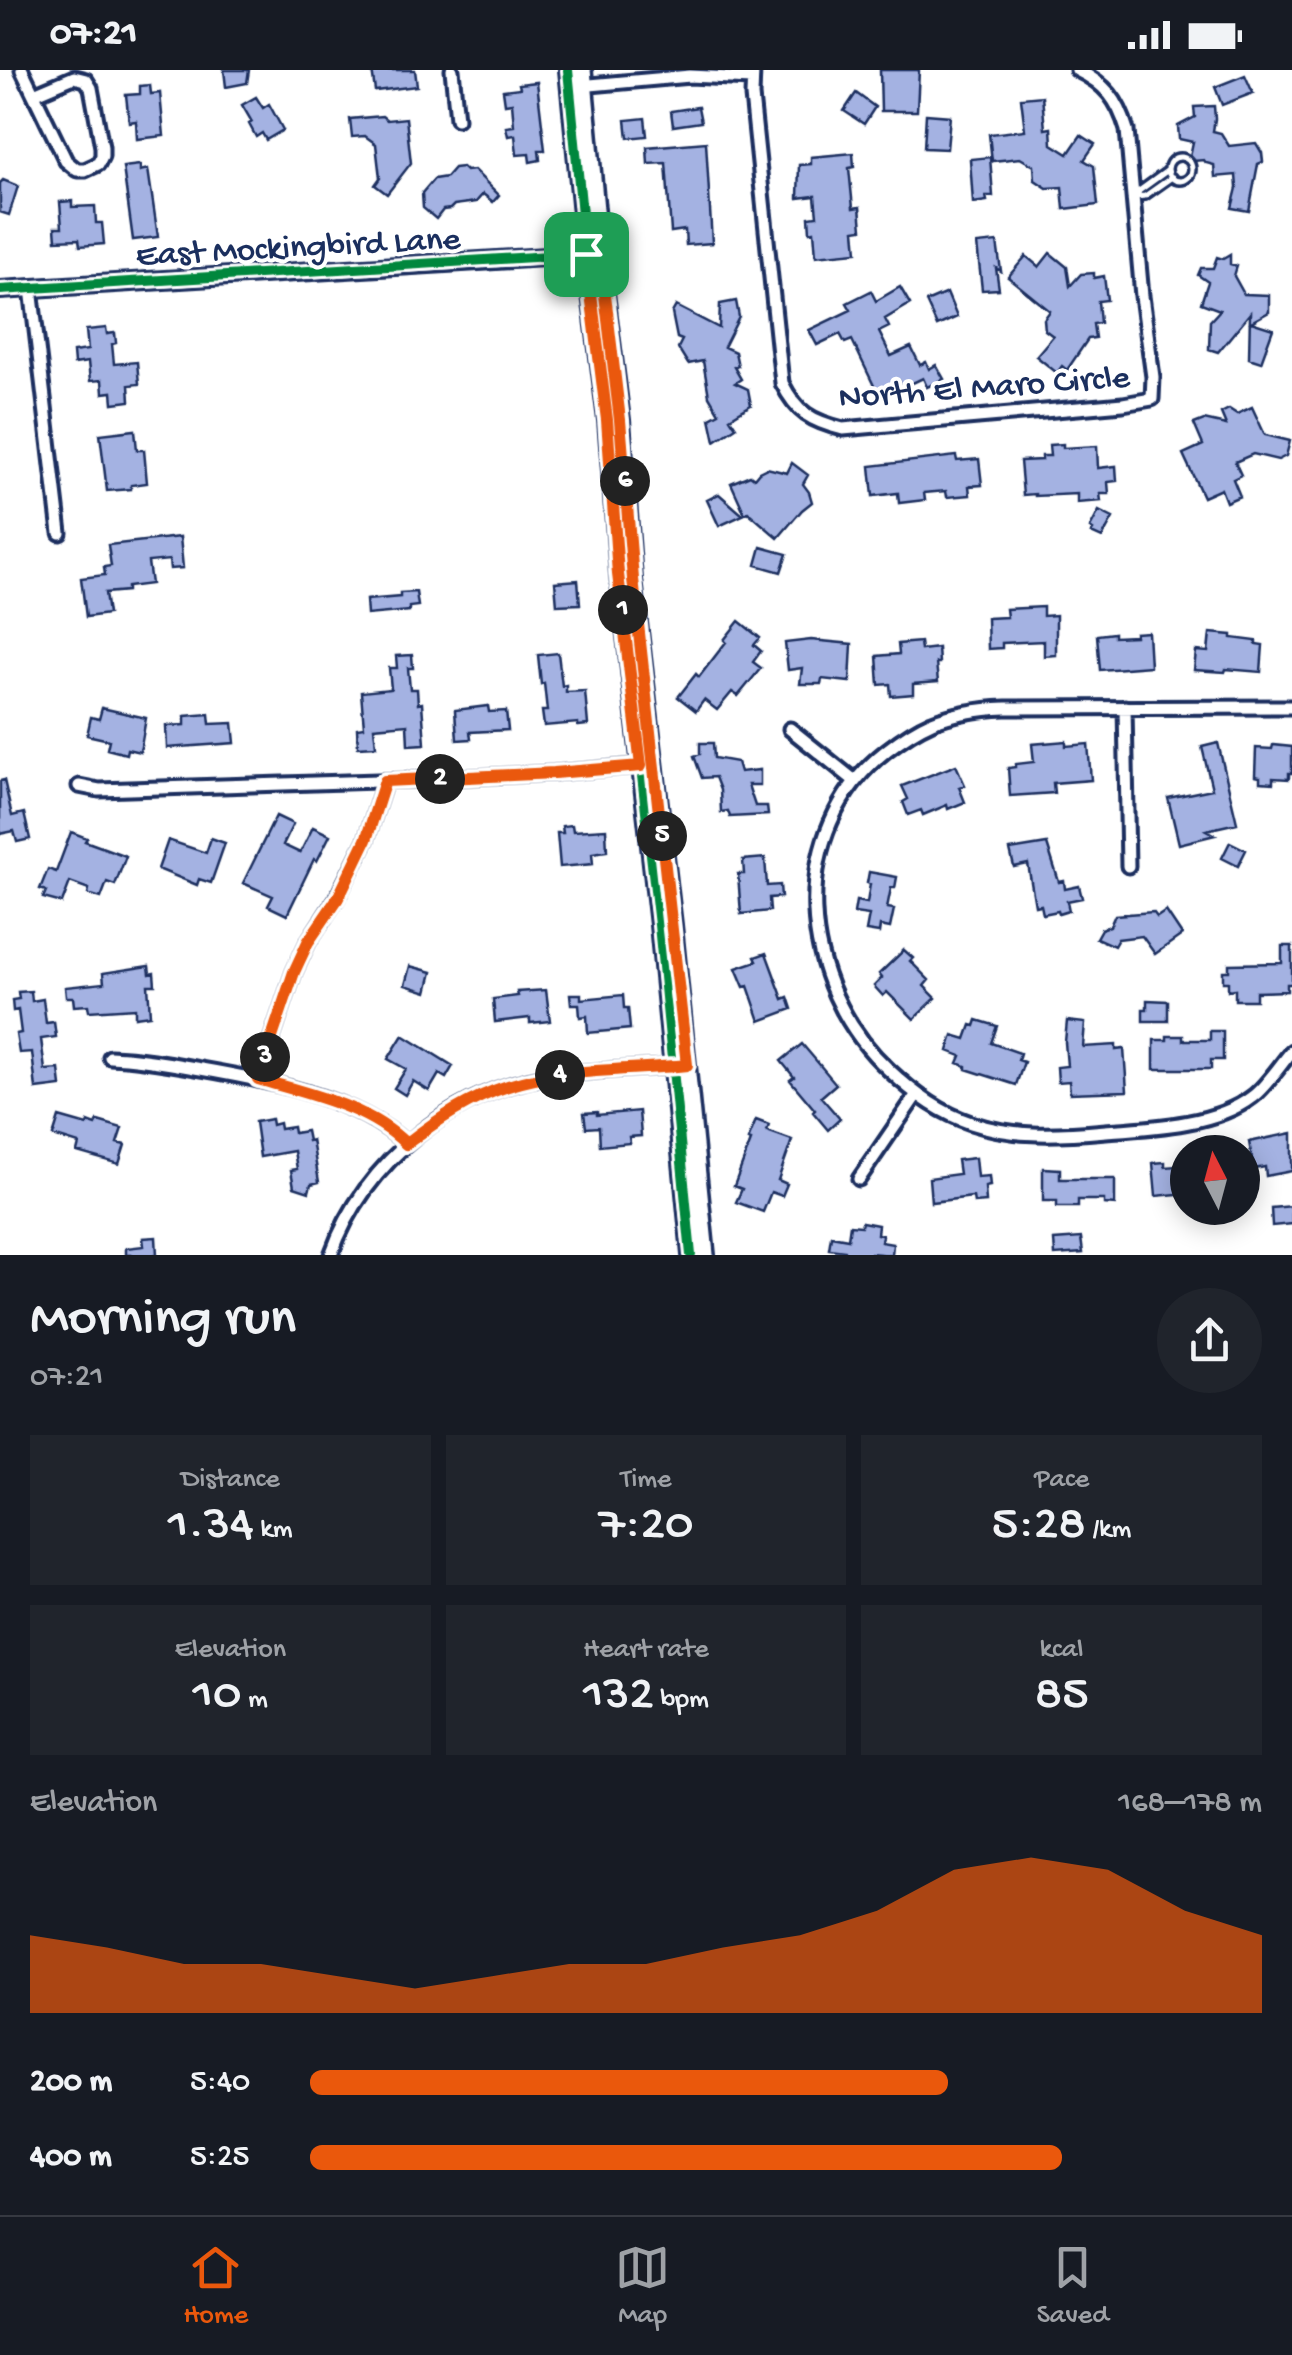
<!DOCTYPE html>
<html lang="en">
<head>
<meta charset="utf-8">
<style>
  :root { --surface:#171b24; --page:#20242c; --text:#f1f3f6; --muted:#9ea1a6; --line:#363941; --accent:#ea580c }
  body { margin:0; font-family:"Gochi Hand",sans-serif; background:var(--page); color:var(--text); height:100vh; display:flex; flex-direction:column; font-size:38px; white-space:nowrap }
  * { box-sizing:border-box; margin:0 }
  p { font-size:32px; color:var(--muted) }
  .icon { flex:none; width:55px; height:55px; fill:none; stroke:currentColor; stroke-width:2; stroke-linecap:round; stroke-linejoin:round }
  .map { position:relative; height:1185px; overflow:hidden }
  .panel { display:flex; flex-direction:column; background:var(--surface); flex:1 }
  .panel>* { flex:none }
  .needle { width:65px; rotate:354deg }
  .controls { position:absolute; left:1170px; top:1065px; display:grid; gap:20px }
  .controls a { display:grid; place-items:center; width:90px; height:90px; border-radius:50%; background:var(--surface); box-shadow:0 5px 25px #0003; font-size:50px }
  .pin { position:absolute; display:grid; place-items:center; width:85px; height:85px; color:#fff; margin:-42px; border-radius:20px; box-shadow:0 5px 15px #0006 }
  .km { position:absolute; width:50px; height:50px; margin:-25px; border-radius:50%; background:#222; color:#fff; font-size:28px; line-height:50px; text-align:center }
  .round { display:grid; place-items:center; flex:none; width:105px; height:105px; border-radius:52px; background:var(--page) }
  .overview { display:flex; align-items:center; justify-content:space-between; height:170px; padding:0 30px }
  h1 { font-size:55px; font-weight:600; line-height:75px }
  .metrics { display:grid; grid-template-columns:repeat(3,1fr); gap:15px; height:170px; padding:10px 30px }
  .metrics div { display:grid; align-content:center; border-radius:0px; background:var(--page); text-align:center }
  .metrics b { font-size:50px; font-weight:600 }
  .metrics small { font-size:28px; font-weight:400 }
  .metrics p { font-size:28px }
  .chart { height:280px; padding:20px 30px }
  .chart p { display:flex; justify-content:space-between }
  .chart svg { width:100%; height:180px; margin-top:10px; fill:var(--accent); opacity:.7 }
  ul { padding:0 30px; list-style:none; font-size:32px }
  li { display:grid; grid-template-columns:160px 120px 1fr; align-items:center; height:75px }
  li i { height:25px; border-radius:12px; background:var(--accent) }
  .status { display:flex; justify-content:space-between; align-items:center; height:70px; padding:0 50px; background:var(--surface); direction:ltr }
  .status svg { height:28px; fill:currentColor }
  .tab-bar { display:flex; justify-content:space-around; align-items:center; height:140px; border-top:2px solid var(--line); background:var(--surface); font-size:28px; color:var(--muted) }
  .tab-bar a { display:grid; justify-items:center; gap:5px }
  .tab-bar .current { color:var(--accent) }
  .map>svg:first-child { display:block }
</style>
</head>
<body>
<div class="status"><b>07:21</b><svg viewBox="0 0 49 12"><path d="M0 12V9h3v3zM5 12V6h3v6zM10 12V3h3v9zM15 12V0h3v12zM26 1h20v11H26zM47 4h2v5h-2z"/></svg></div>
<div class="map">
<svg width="1292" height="1185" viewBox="0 0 1292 1185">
  <rect width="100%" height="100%" fill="#fff"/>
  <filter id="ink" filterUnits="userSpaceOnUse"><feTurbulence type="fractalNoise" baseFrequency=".01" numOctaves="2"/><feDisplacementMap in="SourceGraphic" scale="20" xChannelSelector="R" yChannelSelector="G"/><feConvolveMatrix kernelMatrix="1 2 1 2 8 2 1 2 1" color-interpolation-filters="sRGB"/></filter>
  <g filter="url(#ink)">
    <path fill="#a4b2e2" stroke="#1b2f5e" stroke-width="2.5" d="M224,0H249L247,13L226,17Z
      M372,0H415L417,16L375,21Z
      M880,0H919L917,41H881Z
      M1245,5L1253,23L1222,35L1215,17Z
      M537,12L545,80H539L540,90L530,92L529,84L517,85L515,65L508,66L506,57L514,56L512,33L505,34L503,20L520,18L519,14Z
      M150,15L151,24L160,23L164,66L137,69L136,51L129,52L126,25L140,24V16Z
      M856,23L875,37L864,54L844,41Z
      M1042,26L1045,59L1051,58L1052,74L1068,84L1081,65L1095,74L1084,90L1094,96L1098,135L1064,139L1062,117L1047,118L1035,110L1034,96L1020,88L992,91L989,64L1025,60L1021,28Z
      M256,27L263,38L269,34L283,60L266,70L262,63L256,67L249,54L252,52L242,35Z
      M1214,36L1215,49L1213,61L1221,63L1229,76L1256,73L1262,83L1263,92L1258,94L1249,141L1232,138L1237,118L1236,105L1215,107L1214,95L1206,93L1204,90L1193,91L1190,86L1193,72L1179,69L1178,56L1195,47L1194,37Z
      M698,37L701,52L673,56L671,41Z
      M926,44L950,46L947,79L924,78Z
      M382,46L387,50L406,48L411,93L387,124L375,115L380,108L376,74L365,66L352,67L350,49Z
      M645,48L647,66L628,68L626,50Z
      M706,72L712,173L686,175L685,160L671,162L666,93L648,94L647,77Z
      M853,83L854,97L849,98L853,138L860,137L862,159L855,160L857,182L816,186L814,161L810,162L809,147L817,146L815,126L798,128L799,95L811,94V87Z
      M990,87L993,126H986L987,131L973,133L970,89Z
      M140,95V101L148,99L158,167L133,170L123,97Z
      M462,97L466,101L474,100L499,125L493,132L483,124L476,132L454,135L450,139L443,140L436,149L423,138L422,123L434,109L446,107L454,98Z
      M3,110L18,116L9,145L0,142V113Z
      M72,131V137L95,136L96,153H102L104,174L80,176L79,169L56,170L55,157H62L60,132Z
      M997,172L1001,201L996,198L999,219L982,220L977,174Z
      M1050,183L1067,197L1070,216L1081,204L1094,203V208L1104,206L1107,230L1098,231L1100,253L1093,254L1095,268L1088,269L1067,300L1062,296L1057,303L1036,286L1053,266L1045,260L1044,249L1050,241L1008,207L1026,186L1039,197Z
      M1230,185V194L1237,196L1234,206L1244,224L1269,225V242L1251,252L1273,259L1261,292L1249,288L1250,243L1218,282L1209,279L1210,251L1220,240L1201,233L1208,212L1198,205L1201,198H1213L1217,187L1223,189Z
      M900,217L910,234L885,249L889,257L879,262L891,286L911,277L920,295L926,292L929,299L936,295L944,309L927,317L923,308L902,318L899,311L877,322L852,270L845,273L840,264L817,275L809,260L851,240L847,233L871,221L876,231Z
      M947,223L957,247L937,256L926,232Z
      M736,231L739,247L724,277L735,282L738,296L734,297L741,309L735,313L748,319L751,335L730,348L736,357L715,371L710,348L719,343L709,326L703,291L688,294L678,278L682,270L677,268L672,243L676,236L719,258L720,234Z
      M106,258L107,264L115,263L116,273L112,274L114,294L137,292L139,314L129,315L130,331L113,333L112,322L103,323L102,310L90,311L88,292L74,294L73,282L88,280L86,260Z
      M1252,337L1265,365L1290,371L1286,386L1278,390L1253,384L1235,392L1241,405L1233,409L1240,426L1226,432L1221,419L1203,427L1183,384L1203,375L1194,354L1204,350L1226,355L1221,343L1229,339L1237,344Z
      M135,360L137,380H144L147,413L131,415V419L107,421L100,364Z
      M1063,374V378L1097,376L1098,398L1116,396L1117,411L1108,412L1109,424H1100L1101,431L1077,433V424L1035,426V424L1023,425L1020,391L1042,390V386H1050L1049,375Z
      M956,386L957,391L979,389L982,415L969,416L970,425L947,427L946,421L924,423L925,430L899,433L898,423L873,426L870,396Z
      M792,393L808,405L803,414L809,422L812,432L802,440L778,468L748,442L745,444L731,413L750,405L754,408L759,402L767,398L787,403Z
      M719,424L743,445L719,456L707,430Z
      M1099,441L1113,448L1102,468L1091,463L1093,460L1090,458Z
      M180,467L183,498L170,499L169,490L148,492L151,514L127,517V521L105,523L108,544L86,547L81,508L105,505L104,497L111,496L108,475Z
      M761,477L787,484L781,502L756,495Z
      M578,510L580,534L557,535L555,512Z
      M416,522L418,536L409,537V541L367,545L366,530L400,527V523Z
      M1043,537V546L1056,545V585L1044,586V571L1002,573V578L988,579L987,548L1007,547L1006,539Z
      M739,551L760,568L754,575L761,581L753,592L761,598L738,626L732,622L717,640L704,630L696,641L678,627L696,604L699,607L726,572L724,570Z
      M1148,562L1150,596L1100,600L1097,565L1114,563V567L1135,566V563Z
      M1210,563L1232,565V568L1256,571V574L1263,575L1261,602L1226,599L1225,602L1194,600L1196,581L1208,582Z
      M811,570L852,574L850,612L822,609L821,614H800L802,598L788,600L785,573Z
      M920,572L921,580L938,578L939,593H936L938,612L913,614V624L891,626L890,614L879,615L877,586L899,584L898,574Z
      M558,583L562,616L566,615V622L585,621L588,655L578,656V653L544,656L542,641H547L544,613L541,614L538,585Z
      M412,585L413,598H408L410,619H417L418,634L422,633L425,674L408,675L407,654L374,657L376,676L358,677L357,658L364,657L361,622L391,619L389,598H397L396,586Z
      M488,636L489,642L506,641L508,660L470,662L471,669L457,670L455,640Z
      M102,638L146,648L140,682L127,679L126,684L107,679L109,670L87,665L91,647L99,649Z
      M209,644L210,654L233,653L235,673L167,678L166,656L185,655V646Z
      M1066,671V676L1088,674L1091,710L1053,713L1054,723L1010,726L1008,698L1016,697V694L1034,692L1032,674Z
      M700,673H713L714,688L737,692L740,702L760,700V715H748L755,736H767L768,745L730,747L728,741L721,742L720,720L715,707L702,708L694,686L700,684Z
      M1218,673L1237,753L1206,760L1215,765L1179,774L1168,728L1212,719L1202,677Z
      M1273,675L1292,677V703H1289V709L1273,708V713L1260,712V707L1255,706L1256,678L1272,679Z
      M956,695L965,715L959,717L965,732L948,739L947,735L923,745L921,740L908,745L903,732L908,729L902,716Z
      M4,710L12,746L24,743L30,769L17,772L14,761L0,764V711Z
      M276,746L293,754L283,775L300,783L313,757L330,765L317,791L314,789L287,845L268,836L273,826L243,813Z
      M572,755L573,761L606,759L607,781L592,783L593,794L560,797L557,763H563L562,756Z
      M71,762L87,768L85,771L126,786L115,815L107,812L101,828L88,824L89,819L70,812L62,833L43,828L46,821L40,819L48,799L56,802Z
      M211,768L225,773L211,813L199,809L197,815L158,799L168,770L206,783Z
      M1230,772L1246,780L1238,796L1222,788Z
      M1047,774L1059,812L1064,811L1065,819L1079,816L1082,828L1067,831L1069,841L1059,844L1058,841L1043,844L1041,835L1035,836L1028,794L1014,797L1010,780Z
      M765,788L767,816L780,815L781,827L769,828L770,841L741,844L738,804H744L743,790Z
      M869,802L897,807L895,818H891L887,838L894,839L890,858L880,856L879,863L866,861L869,845L854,843L856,831L867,833L870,814L867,813Z
      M1166,841L1182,865L1155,884L1142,866L1118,869L1114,876L1096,868L1101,859L1110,856L1115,845L1153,842L1157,847Z
      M1282,876H1292V914H1287V921L1256,922V930H1235V919L1228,920V912H1223V901H1229V894L1282,893Z
      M904,880L913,888L910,891L929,910L924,916L936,928L914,949L887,922L883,926L874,916L882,908L879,904Z
      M766,883L783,929L788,927L792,939L760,951L748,916L744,917L736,898L757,891L755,887Z
      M149,896L150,904L154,903L155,915H148L150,945L135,947V938L89,941L88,935L74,936L73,927H66L65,917L104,913L103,903Z
      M410,896L432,902L427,922L405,915Z
      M546,920L550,951L530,953V948L495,952L493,929L518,926L517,922Z
      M31,921L32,931L43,929L46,953L54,952L56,967L41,969L45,1000L59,999L61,1016L36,1019L32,982L19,983L16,964L21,963L18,940L13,941L12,930L19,929L18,922Z
      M570,924H581V929L623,925L624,938H628L630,959L588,963L587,946L580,947L579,934H571Z
      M1147,930L1168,931V951H1143V939H1147Z
      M977,950L997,956L991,973L1020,983L1018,990L1024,992L1016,1015L966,999V996L958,993L961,986L948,981L953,965L966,969L971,955L975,956Z
      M1067,951L1085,953L1083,977L1116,975V980L1124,979L1127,1021L1070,1023L1069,1011L1058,1012L1057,997L1067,996L1065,972Z
      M1210,961H1223V990H1211V999H1154V970H1167V966H1183V970H1210Z
      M403,965L453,996L446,1008L439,1004L429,1021L413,1011L405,1025L394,1018L406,999L388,989Z
      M802,974L836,1014L821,1027L840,1049L828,1060L813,1042L815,1040L790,1010L794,1007L781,991Z
      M639,1041L641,1066L629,1067L630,1073L600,1076L599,1057L586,1058L584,1043L597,1042V1045Z
      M59,1047L87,1055L88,1052L96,1055L98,1051L122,1058L117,1073L125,1075L119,1094L77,1082L79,1074L53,1066Z
      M271,1049L272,1055L279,1053L280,1059L293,1057L294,1063L306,1061L308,1071L312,1070L319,1112L311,1114L309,1122L294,1117L291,1100L297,1099L294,1081L260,1087L255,1052Z
      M756,1050L769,1055L767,1061L792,1070L778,1110L787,1114L782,1126L771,1122L763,1142L736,1132L742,1119L734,1116L751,1071L748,1070Z
      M1292,1063V1101L1266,1106L1265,1097L1254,1099L1249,1072Z
      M975,1088L977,1107L989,1106L990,1116L985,1117L986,1132L974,1133L973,1127L931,1132L929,1108L959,1104L957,1090Z
      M1165,1092V1097L1177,1096V1100L1188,1099V1123L1156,1126L1153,1093Z
      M1043,1098L1060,1099V1109H1115V1135L1104,1134V1130H1078V1137H1057V1131H1043Z
      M1292,1136V1154L1272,1156L1271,1138Z
      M862,1152L878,1155L877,1164L882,1165L881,1172L893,1174L892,1185L871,1183L870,1185H844L845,1181L829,1179L831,1166L848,1169L850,1155L861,1156Z
      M156,1167L157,1185H126V1178L144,1176L143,1168Z
      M1081,1168L1083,1183L1055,1185L1054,1170Z"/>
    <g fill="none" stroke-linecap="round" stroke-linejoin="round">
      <defs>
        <path id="lane" d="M1168 99a12 12 0 1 1 24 0a12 12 0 1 1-24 0Z
          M1136,127L1145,126L1172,107
          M1137,127L1139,121L1168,100"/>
        <path id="street" d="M22,0L66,91L77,100H85L98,94L102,86V77L91,18L86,10L74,7L34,24
          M452,0L457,49
          M753,0L752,26L782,313C797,343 811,351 843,359L1123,334L1152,329L1153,307L1142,226L1127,60C1118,30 1106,14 1077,0
          M579,16L690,6L751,9
          M31,218L60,463
          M1125,637L1128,796
          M1292,637L1006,638C981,639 955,643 932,652C916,659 900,670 887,680C783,761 798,916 889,1000C912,1022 941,1043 971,1053C1016,1068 1060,1065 1106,1061C1151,1058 1216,1055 1252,1027C1266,1017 1280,995 1292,981
          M790,659L855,711
          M79,716L99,720L410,710L554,703L649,695
          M110,987C139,988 167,993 195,998C260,1009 358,1027 406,1074
          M258,1009L294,902L308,872L337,828L366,770L385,711
          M859,1109L917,1024
          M331,1185C365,1090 455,1019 555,1005C596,1000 637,999 678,996"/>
        <path id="secondary" d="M568,0L586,185L607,350L619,504L659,855L691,1185
          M583,0L600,183L621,350L633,509L673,855L706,1185
          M0,220L595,184"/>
      </defs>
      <use href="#lane" stroke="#1b2f5e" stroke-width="12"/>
      <use href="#street" stroke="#1b2f5e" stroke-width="19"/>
      <use href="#secondary" stroke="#1b2f5e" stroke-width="22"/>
      <use href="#lane" stroke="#fff" stroke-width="5"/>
      <use href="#street" stroke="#fff" stroke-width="11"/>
      <use href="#secondary" stroke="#fff" stroke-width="15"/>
      <defs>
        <path id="cycleway" d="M568,0L586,185L607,350L619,504L659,855L691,1185
          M0,220L599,183"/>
      </defs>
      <use href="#cycleway" stroke="#fff" stroke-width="16"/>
      <use href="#cycleway" stroke="#00873e" stroke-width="10"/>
    </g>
  </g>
  <g fill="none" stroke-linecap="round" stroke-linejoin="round" filter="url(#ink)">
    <defs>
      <path id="route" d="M600,183L620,350L633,509L687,995C628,1001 565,998 508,1016C470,1028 437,1050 406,1074C368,1036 308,1024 258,1009L294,902L308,872L338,828L366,770L385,711L554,703L641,696L618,504L607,350L586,184Z"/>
    </defs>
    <use href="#route" stroke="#fff" stroke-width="20"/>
    <use href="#route" stroke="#ea580c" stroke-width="12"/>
  </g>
  <g text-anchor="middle" stroke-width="8" stroke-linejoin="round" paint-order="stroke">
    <g font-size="35" fill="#1b2f5e" stroke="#fff">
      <text transform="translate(298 174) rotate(-3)" y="12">East Mockingbird Lane</text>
      <text transform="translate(984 314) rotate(-4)" y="12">North El Maro Circle</text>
    </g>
  </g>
</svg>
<div class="controls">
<a><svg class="needle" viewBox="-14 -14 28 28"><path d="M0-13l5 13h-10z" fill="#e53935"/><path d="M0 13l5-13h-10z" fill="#9ea1a6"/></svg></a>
</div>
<div class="pin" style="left:586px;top:184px;background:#1e9e55"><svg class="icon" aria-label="arrive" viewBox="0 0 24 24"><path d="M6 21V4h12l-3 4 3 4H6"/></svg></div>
<b class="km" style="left:623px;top:540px">1</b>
<b class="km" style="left:440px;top:709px">2</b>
<b class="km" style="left:265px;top:987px">3</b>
<b class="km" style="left:560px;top:1005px">4</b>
<b class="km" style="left:662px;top:766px">5</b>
<b class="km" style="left:625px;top:411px">6</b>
</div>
<section class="panel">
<div class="overview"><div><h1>Morning run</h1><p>07:21</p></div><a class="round"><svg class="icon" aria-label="share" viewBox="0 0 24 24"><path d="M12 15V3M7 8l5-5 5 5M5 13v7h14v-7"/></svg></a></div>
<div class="metrics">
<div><p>Distance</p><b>1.34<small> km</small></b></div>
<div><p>Time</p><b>7:20</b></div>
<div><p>Pace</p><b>5:28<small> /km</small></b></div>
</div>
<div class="metrics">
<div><p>Elevation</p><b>10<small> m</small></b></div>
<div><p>Heart rate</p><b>132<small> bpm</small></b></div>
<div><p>kcal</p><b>85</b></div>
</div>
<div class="chart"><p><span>Elevation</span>168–178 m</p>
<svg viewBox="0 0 160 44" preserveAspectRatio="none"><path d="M0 44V25L10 28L20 32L30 32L40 35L50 38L60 35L70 32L80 32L90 28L100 25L110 19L120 9L130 6L140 9L150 19L160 25V44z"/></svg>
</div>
<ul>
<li><b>200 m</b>5:40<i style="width:67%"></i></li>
<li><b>400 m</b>5:25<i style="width:79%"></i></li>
</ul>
</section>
<nav class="tab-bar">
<a class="current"><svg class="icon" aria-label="home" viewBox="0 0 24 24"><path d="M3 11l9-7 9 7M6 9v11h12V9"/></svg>Home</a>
<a><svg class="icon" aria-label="map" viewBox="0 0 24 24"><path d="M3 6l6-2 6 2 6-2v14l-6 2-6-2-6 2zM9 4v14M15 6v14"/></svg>Map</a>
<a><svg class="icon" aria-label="saved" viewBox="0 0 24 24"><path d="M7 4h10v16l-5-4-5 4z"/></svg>Saved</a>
</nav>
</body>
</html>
